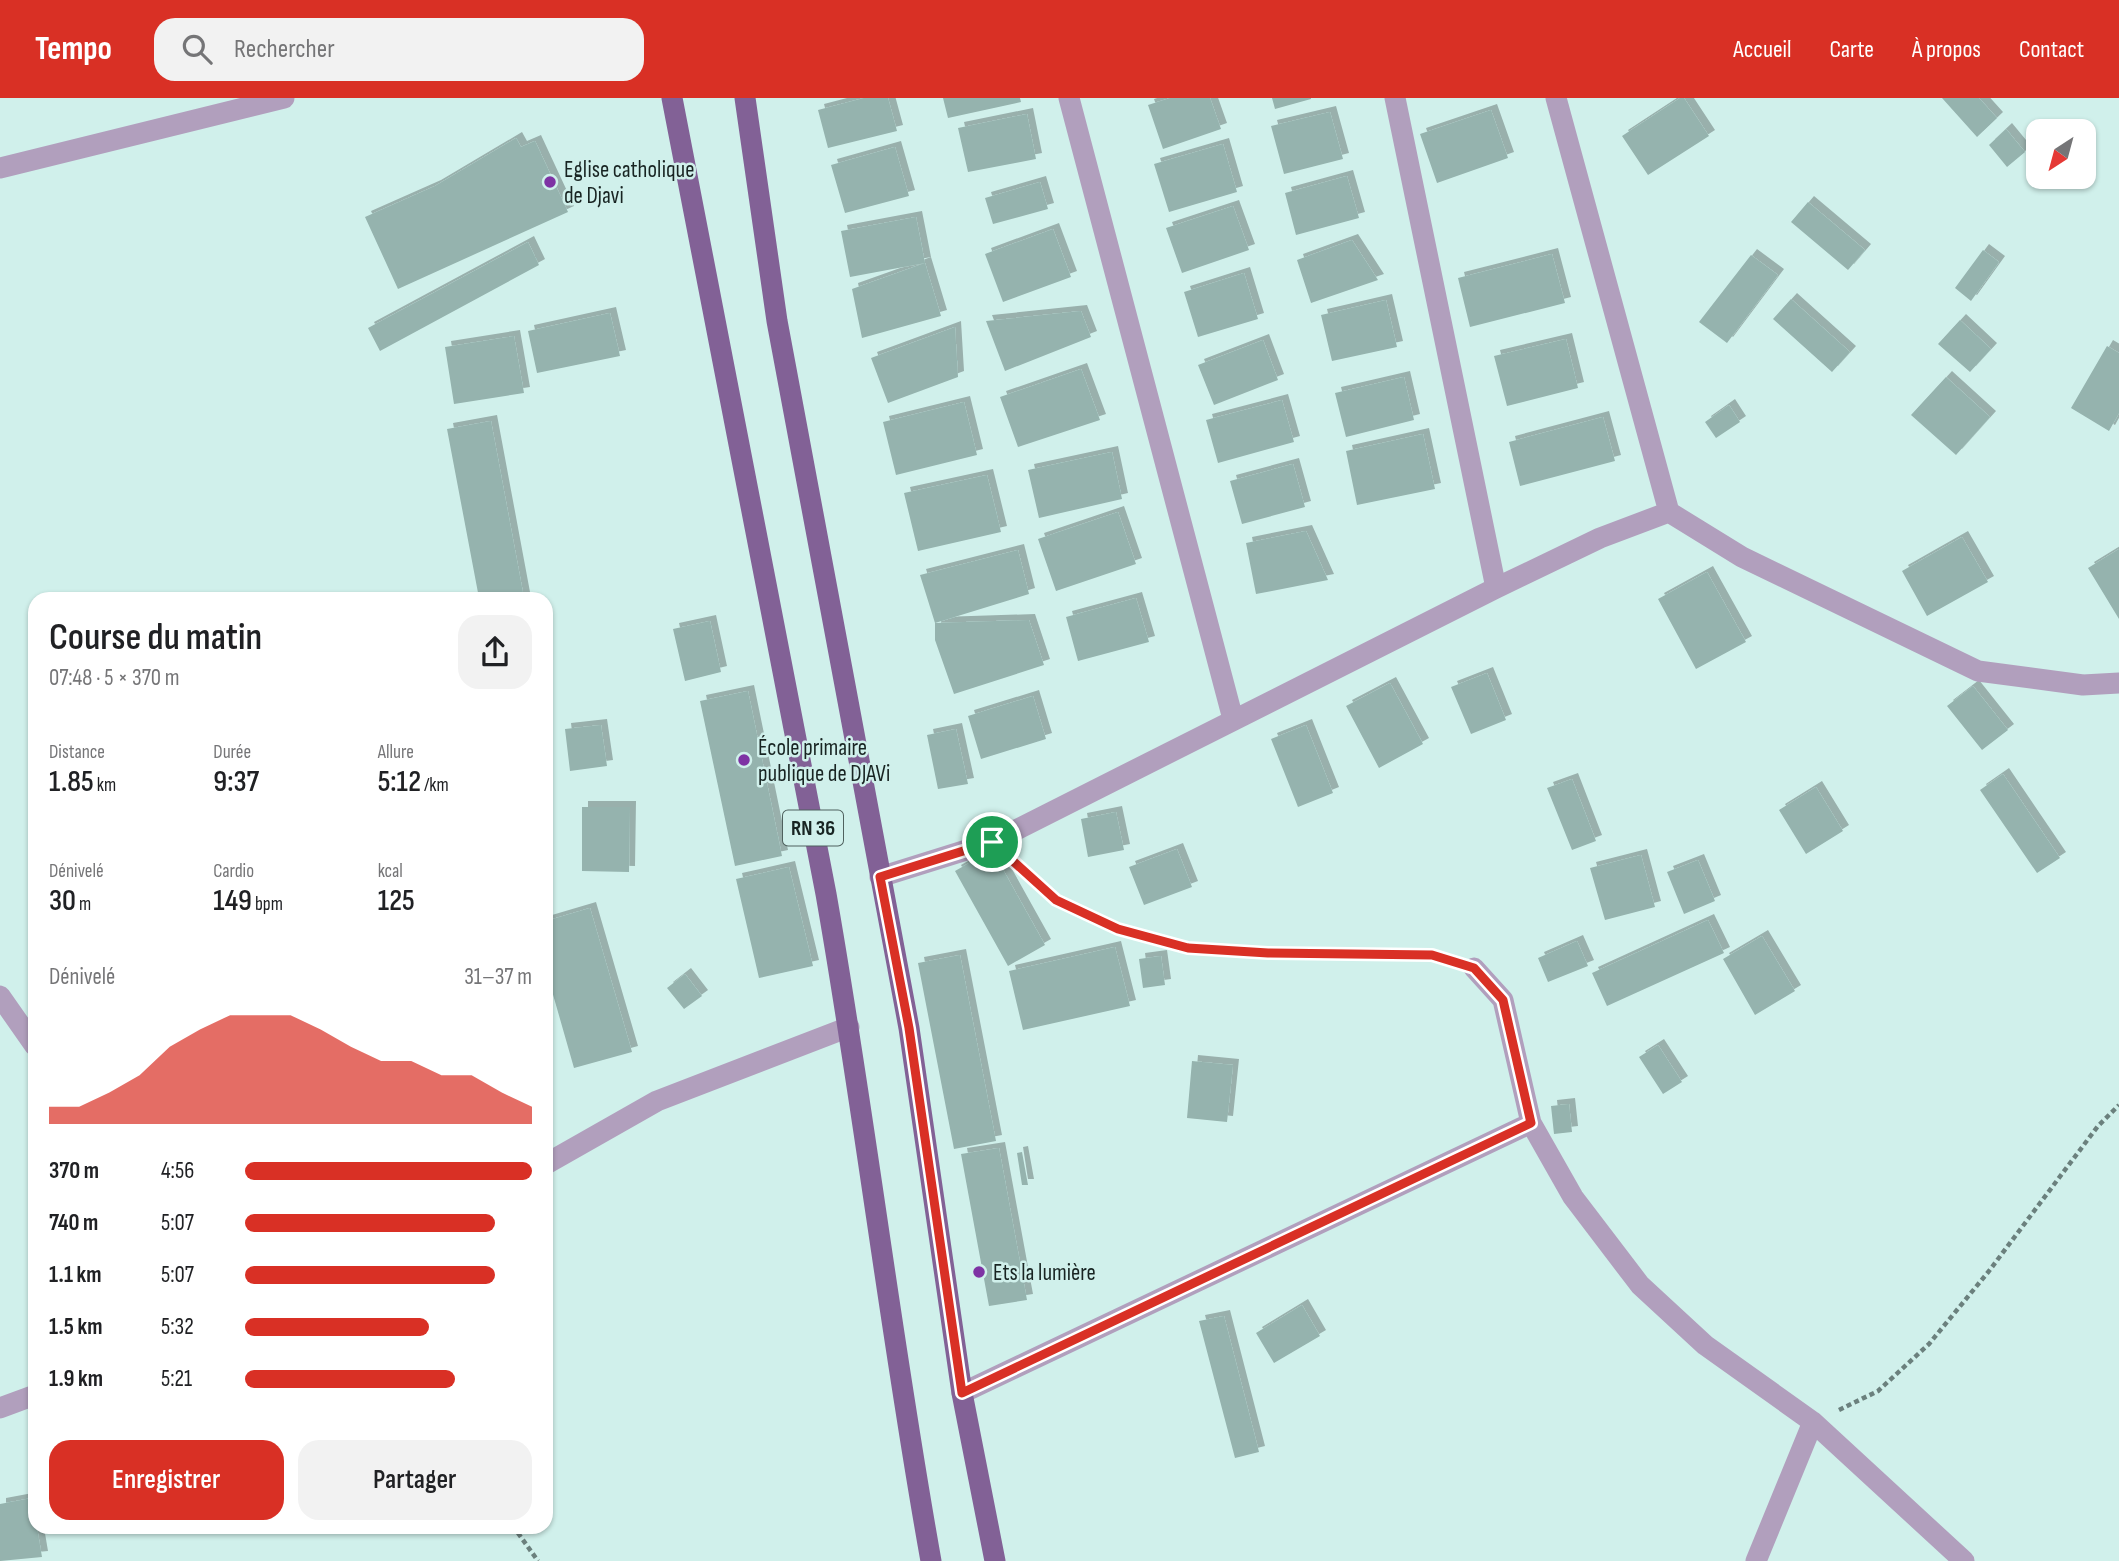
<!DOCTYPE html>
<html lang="fr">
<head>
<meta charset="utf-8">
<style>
  :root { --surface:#fff; --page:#f2f2f2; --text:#202124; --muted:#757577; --accent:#d93025 }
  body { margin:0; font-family:"Sofia Sans Condensed",sans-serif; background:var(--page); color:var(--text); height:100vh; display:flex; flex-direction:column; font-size:26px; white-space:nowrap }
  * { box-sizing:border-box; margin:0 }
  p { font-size:23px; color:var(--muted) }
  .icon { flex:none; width:38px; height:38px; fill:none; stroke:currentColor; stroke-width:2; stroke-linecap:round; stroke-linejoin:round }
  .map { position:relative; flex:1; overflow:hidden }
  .sheet { position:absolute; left:28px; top:494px; width:525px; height:942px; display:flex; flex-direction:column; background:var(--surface); border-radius:21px; box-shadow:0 2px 5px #0004 }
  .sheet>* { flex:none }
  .needle { width:46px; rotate:216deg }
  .controls { position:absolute; left:2026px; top:21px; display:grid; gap:14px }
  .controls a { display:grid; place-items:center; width:70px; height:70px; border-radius:14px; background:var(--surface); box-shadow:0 2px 5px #0004; font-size:35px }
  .pin { position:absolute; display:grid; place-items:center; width:60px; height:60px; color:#fff; margin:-30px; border:4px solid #fff; border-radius:50%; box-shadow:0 2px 7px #0007 }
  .round { display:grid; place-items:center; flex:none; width:74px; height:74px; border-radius:21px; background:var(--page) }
  .summary { display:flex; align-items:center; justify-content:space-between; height:119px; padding:0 21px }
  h1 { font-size:38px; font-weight:600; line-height:52px }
  .stats { display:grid; grid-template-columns:repeat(3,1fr); gap:10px; height:119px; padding:7px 21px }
  .stats div { display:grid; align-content:center }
  .stats b { font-size:30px; font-weight:600 }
  .stats small { font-size:19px; font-weight:400 }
  .stats p { font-size:19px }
  .chart { height:196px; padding:14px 21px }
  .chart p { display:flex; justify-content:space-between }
  .chart svg { width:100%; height:126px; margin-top:7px; fill:var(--accent); opacity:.7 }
  .button { display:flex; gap:14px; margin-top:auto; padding:14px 21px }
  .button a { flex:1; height:80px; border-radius:21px; background:var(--accent); color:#fff; font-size:28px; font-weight:600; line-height:80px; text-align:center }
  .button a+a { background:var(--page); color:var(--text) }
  ul { padding:0 21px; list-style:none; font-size:23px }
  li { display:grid; grid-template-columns:112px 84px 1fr; align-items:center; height:52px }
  li i { height:18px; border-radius:9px; background:var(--accent) }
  header { display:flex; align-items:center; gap:42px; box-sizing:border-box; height:98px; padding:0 35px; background:var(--accent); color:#fff }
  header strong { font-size:33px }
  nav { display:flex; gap:38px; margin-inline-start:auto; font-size:24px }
  .search { width:490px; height:63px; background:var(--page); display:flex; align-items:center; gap:18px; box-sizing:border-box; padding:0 24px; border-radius:21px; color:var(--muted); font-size:26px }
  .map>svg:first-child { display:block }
</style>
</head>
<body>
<header>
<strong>Tempo</strong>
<div class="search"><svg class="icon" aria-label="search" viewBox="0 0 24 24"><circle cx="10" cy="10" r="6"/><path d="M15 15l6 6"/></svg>Rechercher</div>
<nav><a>Accueil</a><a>Carte</a><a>À propos</a><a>Contact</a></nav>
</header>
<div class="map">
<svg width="2119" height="1463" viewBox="0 0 2119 1463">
  <defs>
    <filter id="shadow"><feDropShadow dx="6" dy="-6" stdDeviation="0" flood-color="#0004"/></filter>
  </defs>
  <rect width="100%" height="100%" fill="#d0f0eb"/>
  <path fill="#95b3ae" filter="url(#shadow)" d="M864,0H888L897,33L828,50L818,12Z
    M943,0H1020L1021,4L948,20Z
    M1170,0H1210L1221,31L1163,51L1148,7Z
    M1272,0H1311V1L1275,11Z
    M1680,0H1684L1709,38L1648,77L1622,38Z
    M1942,0H1979L1997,20L1977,39Z
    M1491,12L1508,60L1437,85L1420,36Z
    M1330,14L1343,61L1284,76L1271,28Z
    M1027,16L1036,61L968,74L958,30Z
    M2006,31L2025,54L2007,69L1989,47Z
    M516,40L521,49L535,43L568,114L398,191L365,119L435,88Z
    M1223,46L1237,94L1169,114L1154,66Z
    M895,49L909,98L845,115L831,67Z
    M1347,78L1359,120L1296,137L1285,95Z
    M1040,84L1048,111L993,126L985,100Z
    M1808,104L1865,152L1848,172L1791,124Z
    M1233,108L1249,152L1182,175L1166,130Z
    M916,119L925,165L850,179L841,133Z
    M1053,131L1071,179L1003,204L985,156Z
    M1352,142L1378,182L1311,205L1297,162Z
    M528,144L539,167L380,253L368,230Z
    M1983,152L1999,164L1971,203L1955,190Z
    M1552,156L1565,205L1470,229L1458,180Z
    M1751,157L1778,177L1727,245L1699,224Z
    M925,165L941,218L862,240L852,191Z
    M1244,175L1258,221L1198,239L1184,194Z
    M1791,201L1850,254L1832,274L1773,221Z
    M1386,202L1397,249L1332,263L1321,217Z
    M1081,213L1091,239L1005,273L986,223Z
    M610,215L620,258L537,275L528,233Z
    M1960,222L1991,251L1970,274L1938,246Z
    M955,229L958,279L888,305L871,260Z
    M514,238L524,295L454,306L445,249Z
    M1566,241L1578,290L1507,308L1494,258Z
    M1263,242L1278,282L1214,307L1198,267Z
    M2107,248L2119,255V315L2109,333L2071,310Z
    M1081,271L1100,322L1018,349L1000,299Z
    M1404,279L1414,322L1346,339L1335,295Z
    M1946,279L1990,319L1956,357L1911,317Z
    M1282,302L1294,344L1218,365L1206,322Z
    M964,304L977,357L896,377L883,324Z
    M1729,307L1740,324L1716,340L1705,324Z
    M1603,319L1615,363L1520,388L1509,344Z
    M491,323L524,500H479L447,331Z
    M1423,336L1435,391L1357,407L1346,353Z
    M1112,354L1122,401L1039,420L1028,372Z
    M1293,366L1305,409L1242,426L1230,383Z
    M987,377L1001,434L918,453L904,395Z
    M1118,414L1136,466L1056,493L1038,441Z
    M1306,433L1328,482L1256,496L1246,445Z
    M1962,439L1988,484L1927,518L1902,473Z
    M2119,451V521L2088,470Z
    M1018,452L1029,496L935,525L1029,522L1044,567L954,596L935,542V525L920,477Z
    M1707,474L1746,544L1696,571L1658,501Z
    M1136,500L1149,544L1078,563L1066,519Z
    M710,523L721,574L685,583L673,531Z
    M1487,575L1506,622L1471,636L1451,589Z
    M1390,585L1423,646L1379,670L1346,608Z
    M1973,588L2008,632L1982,652L1947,608Z
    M748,593L782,758L735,768L700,603Z
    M1033,598L1046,641L981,661L968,618Z
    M601,627L607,668L570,673L565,631Z
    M1306,627L1333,695L1298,709L1271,641Z
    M956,631L968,686L938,691L927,637Z
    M2003,676L2060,760L2037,775L1980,692Z
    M1572,681L1596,743L1572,752L1547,690Z
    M1816,689L1843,733L1806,756L1779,712Z
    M582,709H630L629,774L582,773Z
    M1116,714L1124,752L1088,759L1081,721Z
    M1177,751L1192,789L1144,807L1129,769Z
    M992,752L1045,847L1008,868L955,773Z
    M1641,757L1655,809L1605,822L1590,770Z
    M1698,762L1715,803L1684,816L1667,774Z
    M789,769L813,868L759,880L736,781Z
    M590,810L632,954L574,970L546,872V823Z
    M1708,822L1724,855L1607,908L1592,875Z
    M1762,838L1795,893L1755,917L1723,861Z
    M1577,843L1588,868L1548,884L1538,860Z
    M1115,849L1130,908L1023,932L1009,873Z
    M960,857L996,1043L954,1051L918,865Z
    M1161,858L1165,887L1143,890L1139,861Z
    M685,876L702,898L684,911L667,890Z
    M1658,947L1682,984L1663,996L1639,959Z
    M1192,963L1233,967L1227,1024L1187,1020Z
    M1569,1006L1572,1034L1554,1036L1551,1008Z
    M999,1050L1027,1202L989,1208L961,1056Z
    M1022,1054L1028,1087H1022L1017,1055Z
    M1302,1207L1320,1238L1274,1265L1256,1235Z
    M1224,1218L1259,1354L1235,1360L1199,1223Z
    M32,1400L42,1459L0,1463V1406Z"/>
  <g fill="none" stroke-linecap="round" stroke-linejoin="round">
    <path stroke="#6b807d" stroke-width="4.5" stroke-dasharray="5 3.5" stroke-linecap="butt" d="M1013,763C1027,776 1041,793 1057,803C1169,872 1308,852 1432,857L1449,862
      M1839,1312L1878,1293L1929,1246L1989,1173L2098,1028L2119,1007
      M513,1428L538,1463"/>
    <path stroke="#b19fbd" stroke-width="21" d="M1069,0L1233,621
      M1395,0L1496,490
      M1556,0L1669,414L1742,459L1978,573L2083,587L2119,585
      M0,70L284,0
      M880,779L992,744L1496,490L1600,440L1669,414
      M1474,870L1503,902L1531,1025L1573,1099L1640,1187L1705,1247L1813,1324
      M0,898L35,948
      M546,1066L657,1003L849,929
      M962,1295L1531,1025
      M0,1310L35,1297
      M1756,1463L1813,1324L1964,1463"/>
    <path stroke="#826196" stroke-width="21" d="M672,0L826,796C865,1018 891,1241 931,1463
      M745,0L777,223L909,930L962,1295L995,1463"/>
  </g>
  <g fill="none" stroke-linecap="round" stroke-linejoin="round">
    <defs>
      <path id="route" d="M992,744L1056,802L1118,831L1188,850L1268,855L1432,857L1474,870L1503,902L1531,1025L962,1295L909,930L880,779Z"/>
    </defs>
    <use href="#route" stroke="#fff" stroke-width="14"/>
    <use href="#route" stroke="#d93025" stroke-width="9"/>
  </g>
  <g fill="#7e33a4" stroke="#d0f0eb" stroke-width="2.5">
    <circle cx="550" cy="84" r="7"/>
    <circle cx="744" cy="662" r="7"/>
    <circle cx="979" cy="1174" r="7"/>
  </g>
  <g text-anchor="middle" stroke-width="5" stroke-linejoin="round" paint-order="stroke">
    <rect fill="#d0f0eb" stroke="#4f615e" stroke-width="2" x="783" y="712.5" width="60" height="35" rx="5"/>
    <g font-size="21" font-weight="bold" fill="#182422">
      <text x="813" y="737">RN 36</text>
    </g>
    <g font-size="23" fill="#182422" stroke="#d0f0eb" text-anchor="start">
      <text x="564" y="79">Eglise catholique<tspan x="564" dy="26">de Djavi</tspan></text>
      <text x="758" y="657">École primaire<tspan x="758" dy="26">publique de DJAVi</tspan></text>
      <text x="993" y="1182">Ets la lumière</text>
    </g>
  </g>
</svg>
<div class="controls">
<a><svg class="needle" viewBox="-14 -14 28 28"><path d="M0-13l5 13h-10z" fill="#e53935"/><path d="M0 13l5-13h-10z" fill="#757577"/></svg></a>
</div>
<div class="pin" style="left:992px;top:744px;background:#1e9e55"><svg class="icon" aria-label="arrive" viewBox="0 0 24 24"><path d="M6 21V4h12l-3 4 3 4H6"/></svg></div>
<section class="sheet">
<div class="summary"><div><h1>Course du matin</h1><p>07:48 · 5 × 370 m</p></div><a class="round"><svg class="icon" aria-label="share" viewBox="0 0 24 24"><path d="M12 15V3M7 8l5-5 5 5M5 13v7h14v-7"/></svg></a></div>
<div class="stats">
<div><p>Distance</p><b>1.85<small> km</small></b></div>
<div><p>Durée</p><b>9:37</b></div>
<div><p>Allure</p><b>5:12<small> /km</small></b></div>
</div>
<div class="stats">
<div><p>Dénivelé</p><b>30<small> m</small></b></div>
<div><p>Cardio</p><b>149<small> bpm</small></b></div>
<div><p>kcal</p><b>125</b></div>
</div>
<div class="chart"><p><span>Dénivelé</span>31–37 m</p>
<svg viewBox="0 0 160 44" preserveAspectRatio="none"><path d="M0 44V38L10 38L20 33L30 27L40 17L50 11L60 6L70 6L80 6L90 11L100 17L110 22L120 22L130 27L140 27L150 33L160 38V44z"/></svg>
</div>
<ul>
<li><b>370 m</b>4:56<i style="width:100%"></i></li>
<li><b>740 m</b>5:07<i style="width:87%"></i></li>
<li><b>1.1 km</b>5:07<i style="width:87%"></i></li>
<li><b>1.5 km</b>5:32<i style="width:64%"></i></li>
<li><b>1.9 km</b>5:21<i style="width:73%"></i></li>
</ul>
<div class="button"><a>Enregistrer</a><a>Partager</a></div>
</section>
</div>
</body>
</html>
